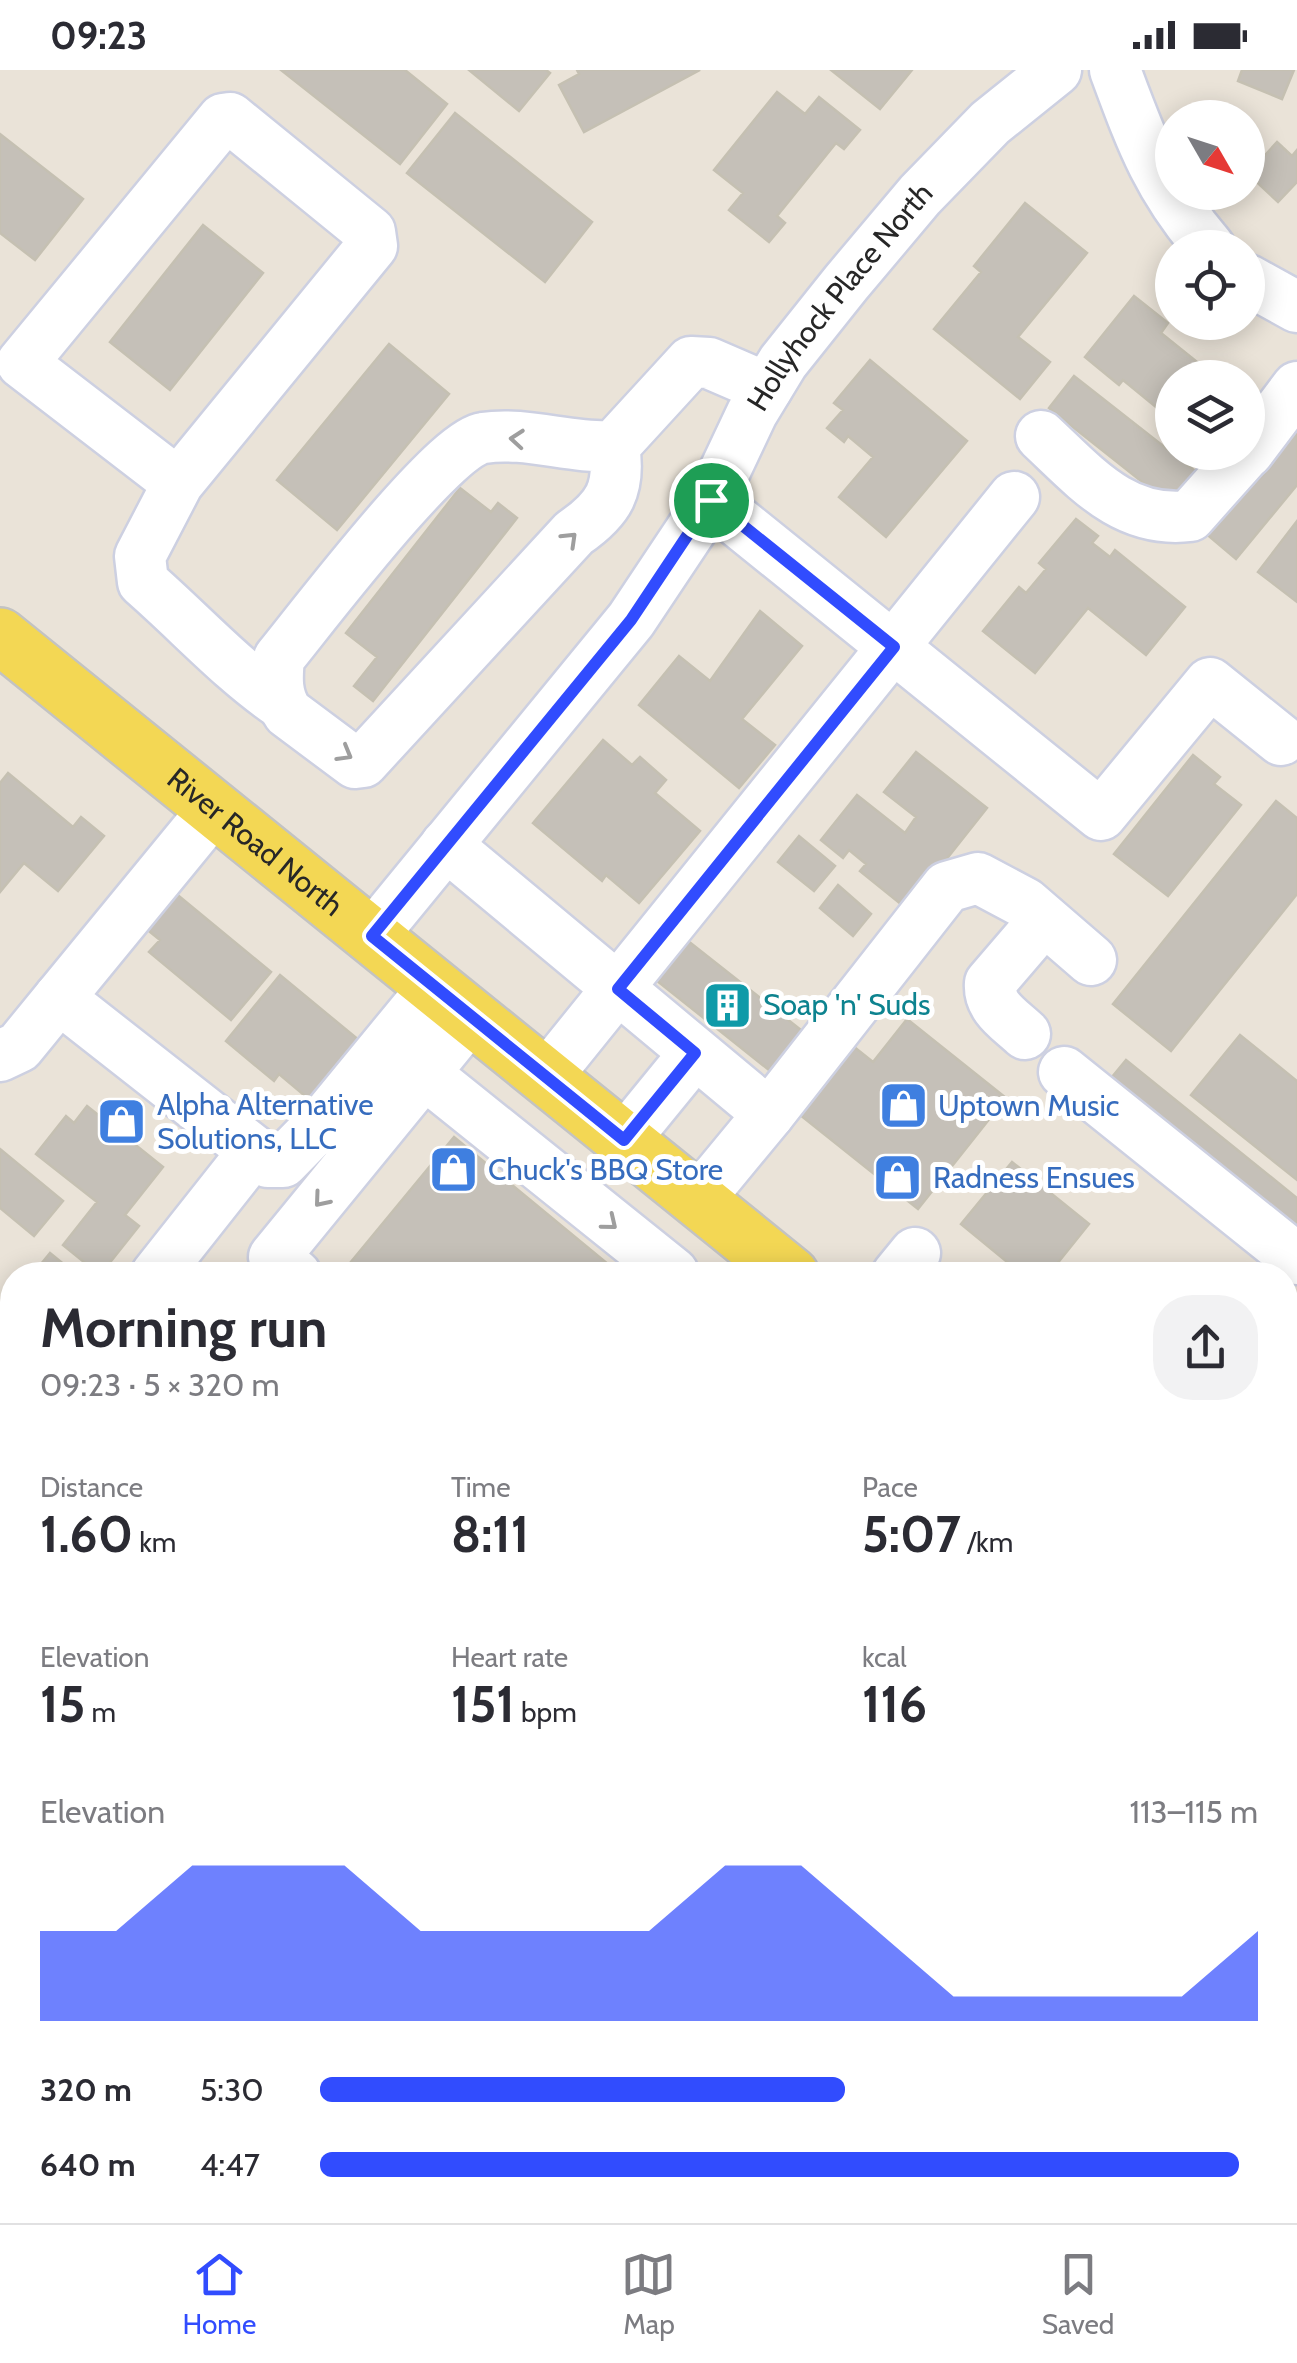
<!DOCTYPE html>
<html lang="en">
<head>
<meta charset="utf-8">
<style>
  :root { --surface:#fff; --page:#f2f2f3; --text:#2b2b33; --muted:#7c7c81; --line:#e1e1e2; --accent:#314cfe }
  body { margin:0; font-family:Cabin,sans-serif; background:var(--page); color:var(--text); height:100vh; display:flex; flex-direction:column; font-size:38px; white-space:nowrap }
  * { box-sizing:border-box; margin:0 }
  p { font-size:32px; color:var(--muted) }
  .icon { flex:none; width:55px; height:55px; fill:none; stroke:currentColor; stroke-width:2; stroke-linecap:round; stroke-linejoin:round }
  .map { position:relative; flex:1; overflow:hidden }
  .sheet { position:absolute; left:0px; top:1192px; width:1298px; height:962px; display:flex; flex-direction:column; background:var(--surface); border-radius:40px 40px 0 0; box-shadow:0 5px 25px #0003 }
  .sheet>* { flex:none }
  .needle { width:65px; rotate:129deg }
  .buttons { position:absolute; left:1155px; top:30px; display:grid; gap:20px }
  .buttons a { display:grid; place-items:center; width:110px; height:110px; border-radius:50%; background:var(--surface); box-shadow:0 5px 25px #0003; font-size:50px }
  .pin { position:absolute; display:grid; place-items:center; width:85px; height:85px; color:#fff; margin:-42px; border:5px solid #fff; border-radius:50%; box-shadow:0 2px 10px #0007 }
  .round { display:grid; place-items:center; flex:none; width:105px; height:105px; border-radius:40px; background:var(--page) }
  .summary { display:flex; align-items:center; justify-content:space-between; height:170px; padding:0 40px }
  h1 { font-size:55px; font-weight:800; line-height:75px }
  .metrics { display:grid; grid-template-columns:repeat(3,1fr); gap:15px; height:170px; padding:10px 40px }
  .metrics div { display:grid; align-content:center }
  .metrics b { font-size:50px; font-weight:800 }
  .metrics small { font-size:28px; font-weight:400 }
  .metrics p { font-size:28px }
  .chart { height:280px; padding:20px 40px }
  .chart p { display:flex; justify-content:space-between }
  .chart svg { width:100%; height:180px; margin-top:10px; fill:var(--accent); opacity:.7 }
  ul { padding:0 40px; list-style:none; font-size:32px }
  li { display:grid; grid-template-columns:160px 120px 1fr; align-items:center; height:75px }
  li i { height:25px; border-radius:12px; background:var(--accent) }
  .status { display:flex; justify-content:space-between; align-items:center; height:70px; padding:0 50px; background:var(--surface); direction:ltr }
  .status svg { height:28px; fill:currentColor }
  .tabs { display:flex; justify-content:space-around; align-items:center; height:140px; border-top:2px solid var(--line); background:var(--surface); font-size:28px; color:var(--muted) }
  .tabs a { display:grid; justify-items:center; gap:5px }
  .tabs .selected { color:var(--accent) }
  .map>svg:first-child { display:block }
</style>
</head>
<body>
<div class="status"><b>09:23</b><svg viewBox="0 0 49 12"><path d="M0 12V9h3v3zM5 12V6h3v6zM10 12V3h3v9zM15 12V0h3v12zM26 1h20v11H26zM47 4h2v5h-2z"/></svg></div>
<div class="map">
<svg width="1297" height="2153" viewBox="0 0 1297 2153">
  <rect width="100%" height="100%" fill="#eae3d8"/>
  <path fill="#c5c0b8" stroke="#c5c0b2" stroke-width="2.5" d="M281,0H405L447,34L400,94Z
    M469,0H546L550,3L519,41Z
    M577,0H700L584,62L559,15L579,4Z
    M831,0H912L880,39Z
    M1242,0H1294L1282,29L1238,11Z
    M777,22L805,44L819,27L860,60L844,79L836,73L777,146L785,153L769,172L729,140L743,123L714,100Z
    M455,43L592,152L545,212L407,103Z
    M0,64L83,129L35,190L0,163Z
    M1277,72L1292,86L1297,80V112L1278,132L1248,104Z
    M1025,133L1087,183L1018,267L1050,292L1020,329L934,259L981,202L974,196Z
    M203,155L263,203L170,320L110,272Z
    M1134,226L1168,253L1161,263L1217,308H1172V350L1123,310L1119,315L1085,287Z
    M389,274L449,324L337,460L277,410Z
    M870,290L967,371L886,467L839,427L873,387L848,366L844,372L827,358L843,340L834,333Z
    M1074,306L1195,401L1170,434L1049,338Z
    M1297,348V415L1236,489L1203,461Z
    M460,418L491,442L498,433L517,448L373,631L354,616L377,587L346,563Z
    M1076,449L1098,466L1092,473L1110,487L1115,480L1185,537L1146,585L1088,538L1035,603L983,561L1019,517L1026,523L1046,499L1039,493Z
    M1297,451V532L1258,502Z
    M760,541L802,576L742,649L775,675L739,718L639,635L679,586L710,611Z
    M603,670L632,695L640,687L666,710L655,723L700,761L639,833L606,805L602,811L533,753Z
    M916,682L987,738L907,839L860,801L866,794L849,780L843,788L821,770L857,725L905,763L916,747L884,722Z
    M1193,685L1220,707L1214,714L1241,735L1168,826L1114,784Z
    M8,703L73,757L81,747L104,766L58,821L24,793L0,822V713Z
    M1276,731L1297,748V824L1171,981L1113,934Z
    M799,766L835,796L814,821L778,792Z
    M838,815L871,844L853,866L820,838Z
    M174,822L271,902L231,950L149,882L160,870L144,857Z
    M683,867L806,964L774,1004L651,906Z
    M280,905L366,976L317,1036L279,1004L274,1011L226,971Z
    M907,949L1006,1028L918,1139L799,1044L853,976L873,992Z
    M1240,965L1297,1011V1110L1191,1025Z
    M1126,990L1297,1128V1163L1107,1013Z
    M87,1036L163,1097L125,1145L139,1156L100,1205L63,1175L97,1132L36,1084L66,1046L74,1053Z
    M454,1067L620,1204L619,1205H352L345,1199Z
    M0,1079L63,1131L34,1166L0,1138Z
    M1012,1092L1089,1154L1048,1205H1023L961,1154Z
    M50,1183L77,1205H32Z
    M12,1230V1317L0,1307V1271L4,1266L0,1246Z
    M0,1622L12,1632V1659L0,1675Z
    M4,1730L12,1737V1815L0,1831V1735Z
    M12,1995V2084L4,2094L0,2091V2011Z
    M376,2142H725V2153H367Z"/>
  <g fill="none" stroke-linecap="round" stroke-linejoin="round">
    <defs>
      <g id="minor">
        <path d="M1115,0C1142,73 1158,118 1210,178"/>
        <path d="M1248,210L1297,237"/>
        <path d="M1041,366C1086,408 1124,454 1190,446L1247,382"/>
        <path d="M614,376C621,419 609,439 574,463L363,692L355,693L288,643C276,626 277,608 279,588C311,549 444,373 483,368C526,361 571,379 614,376L691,292L709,293L767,318"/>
        <path d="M1248,382L1297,317"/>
        <path d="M178,413L372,176L370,162L230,48L223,49L22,293L178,413L140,486L143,512C190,553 231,599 282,634"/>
        <path d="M711,430L1101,745L1210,613L1281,670"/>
        <path d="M214,739L59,928L254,1081L268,1092H283L328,1046L434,917"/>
        <path d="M446,775L769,1044L698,1130"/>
        <path id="s1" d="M372,866L631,550L711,430L752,343L783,292L846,213L920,125L990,53L1056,0"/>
        <path d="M1025,964C1009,949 988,937 990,913L1044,850"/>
        <path d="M0,986L19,977L59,928"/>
        <path d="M1064,1002L1297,1189"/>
        <path d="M425,1004L673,1203"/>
        <path d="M546,1007L1014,427"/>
        <path d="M769,1044L947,817L978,808L1025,833L1091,890"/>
        <path d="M624,1070L695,983"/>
        <path d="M156,1205L254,1081"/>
        <path d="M296,1205L274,1187L471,946"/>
        <path d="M897,1205L915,1183"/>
        <path d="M1285,1337L1297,1322"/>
        <path d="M1285,1478L1297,1488"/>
        <path d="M0,1918L12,1903"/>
        <path d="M1285,1948L1297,1933"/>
        <path d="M1285,2059L1297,2045"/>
        <path d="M270,2142L283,2153"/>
        <path d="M786,2142L798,2153"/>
        <path d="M1270,2142L1285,2153"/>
        <path d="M218,2153L227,2142"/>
        <path d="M1013,2153L1021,2142"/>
        <path d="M1120,2153L1128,2142"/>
        <path d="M1206,2153L1214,2142"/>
      </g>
      <g id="major">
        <path id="s2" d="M0,566L791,1205"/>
        <path d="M1285,1603L1297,1612"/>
      </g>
    </defs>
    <use href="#minor" stroke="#cdd0e1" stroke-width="55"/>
    <use href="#major" stroke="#c3c3c3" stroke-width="60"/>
    <use href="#minor" stroke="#fff" stroke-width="50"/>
    <use href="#major" stroke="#f3d754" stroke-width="55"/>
  </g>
  <defs><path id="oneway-chevron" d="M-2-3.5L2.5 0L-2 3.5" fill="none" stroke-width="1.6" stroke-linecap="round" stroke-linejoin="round" transform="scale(2.5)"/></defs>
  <g stroke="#9e9e9e">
    <use href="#oneway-chevron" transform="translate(517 369) rotate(-175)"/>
    <use href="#oneway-chevron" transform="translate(570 469) rotate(-44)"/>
    <use href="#oneway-chevron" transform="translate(345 684) rotate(30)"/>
    <use href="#oneway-chevron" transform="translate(321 1130) rotate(130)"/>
    <use href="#oneway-chevron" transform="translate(610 1153) rotate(39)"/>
  </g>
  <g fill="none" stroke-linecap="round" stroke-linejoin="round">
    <defs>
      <path id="route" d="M711,430L894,577L618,919L695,983L624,1070L372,866L631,550Z"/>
    </defs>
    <use href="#route" stroke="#fff" stroke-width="20"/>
    <use href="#route" stroke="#314cfe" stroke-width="12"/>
  </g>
  <defs>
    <symbol id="building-square" viewBox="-11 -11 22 22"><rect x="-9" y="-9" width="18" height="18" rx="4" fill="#0f9aa8" stroke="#fff"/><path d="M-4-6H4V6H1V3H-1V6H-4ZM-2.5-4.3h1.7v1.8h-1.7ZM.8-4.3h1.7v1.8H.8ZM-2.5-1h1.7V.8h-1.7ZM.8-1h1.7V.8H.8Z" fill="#fff"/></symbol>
    <symbol id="shop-square" viewBox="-11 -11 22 22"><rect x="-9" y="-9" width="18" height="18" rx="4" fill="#3f7fe0" stroke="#fff"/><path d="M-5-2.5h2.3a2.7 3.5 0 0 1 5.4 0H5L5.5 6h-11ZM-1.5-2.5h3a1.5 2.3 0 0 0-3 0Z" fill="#fff"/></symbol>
  </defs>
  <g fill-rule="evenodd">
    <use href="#building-square" x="700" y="908" width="55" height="55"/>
    <use href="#shop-square" x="876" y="1008" width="55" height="55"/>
    <use href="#shop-square" x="94" y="1024" width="55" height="55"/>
    <use href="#shop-square" x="426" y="1072" width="55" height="55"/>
    <use href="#shop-square" x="870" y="1080" width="55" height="55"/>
  </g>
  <g text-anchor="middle" stroke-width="10" stroke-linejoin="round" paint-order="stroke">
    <g font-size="30" fill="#272727" stroke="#fff">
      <text dy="10" stroke="none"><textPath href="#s1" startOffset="795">Hollyhock Place North</textPath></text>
      <text dy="10" stroke="none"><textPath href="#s2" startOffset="328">River Road North</textPath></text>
    </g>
    <g font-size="30" fill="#0d838f" stroke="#fff" text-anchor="start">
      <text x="763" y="945">Soap 'n' Suds</text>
    </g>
    <g font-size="30" fill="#366cbe" stroke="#fff" text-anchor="start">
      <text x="157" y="1045">Alpha Alternative<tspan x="157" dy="34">Solutions, LLC</tspan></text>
      <text x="938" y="1046">Uptown Music</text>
      <text x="488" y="1110">Chuck's BBQ Store</text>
      <text x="933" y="1118">Radness Ensues</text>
    </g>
  </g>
</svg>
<div class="buttons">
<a><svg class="needle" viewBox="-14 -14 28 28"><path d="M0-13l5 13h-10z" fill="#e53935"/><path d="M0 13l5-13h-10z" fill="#7c7c81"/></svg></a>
<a><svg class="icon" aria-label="locate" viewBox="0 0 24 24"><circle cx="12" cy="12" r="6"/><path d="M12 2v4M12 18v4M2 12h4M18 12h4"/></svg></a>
<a><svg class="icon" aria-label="layers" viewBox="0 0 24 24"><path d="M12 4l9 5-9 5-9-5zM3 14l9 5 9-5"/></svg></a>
</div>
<div class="pin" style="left:711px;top:430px;background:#1e9e55"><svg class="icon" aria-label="arrive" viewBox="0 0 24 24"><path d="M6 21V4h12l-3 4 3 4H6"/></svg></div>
<section class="sheet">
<div class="summary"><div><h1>Morning run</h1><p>09:23 · 5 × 320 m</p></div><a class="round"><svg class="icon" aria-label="share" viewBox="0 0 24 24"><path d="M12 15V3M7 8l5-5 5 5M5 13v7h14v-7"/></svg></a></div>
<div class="metrics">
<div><p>Distance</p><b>1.60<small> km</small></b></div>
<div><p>Time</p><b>8:11</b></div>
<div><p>Pace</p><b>5:07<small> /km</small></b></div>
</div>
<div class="metrics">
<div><p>Elevation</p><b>15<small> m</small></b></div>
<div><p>Heart rate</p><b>151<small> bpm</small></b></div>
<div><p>kcal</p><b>116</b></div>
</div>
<div class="chart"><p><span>Elevation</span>113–115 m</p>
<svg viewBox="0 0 160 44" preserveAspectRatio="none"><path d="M0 44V22L10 22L20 6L30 6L40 6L50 22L60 22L70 22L80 22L90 6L100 6L110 22L120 38L130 38L140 38L150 38L160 22V44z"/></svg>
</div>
<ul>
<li><b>320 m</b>5:30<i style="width:56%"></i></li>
<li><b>640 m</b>4:47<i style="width:98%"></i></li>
</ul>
</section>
</div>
<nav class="tabs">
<a class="selected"><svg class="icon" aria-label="home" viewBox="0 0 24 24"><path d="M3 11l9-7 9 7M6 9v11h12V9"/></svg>Home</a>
<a><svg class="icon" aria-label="map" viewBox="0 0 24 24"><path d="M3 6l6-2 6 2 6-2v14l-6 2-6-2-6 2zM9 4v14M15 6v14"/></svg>Map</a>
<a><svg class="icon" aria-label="saved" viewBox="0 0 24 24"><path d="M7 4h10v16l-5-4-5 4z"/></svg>Saved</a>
</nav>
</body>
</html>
